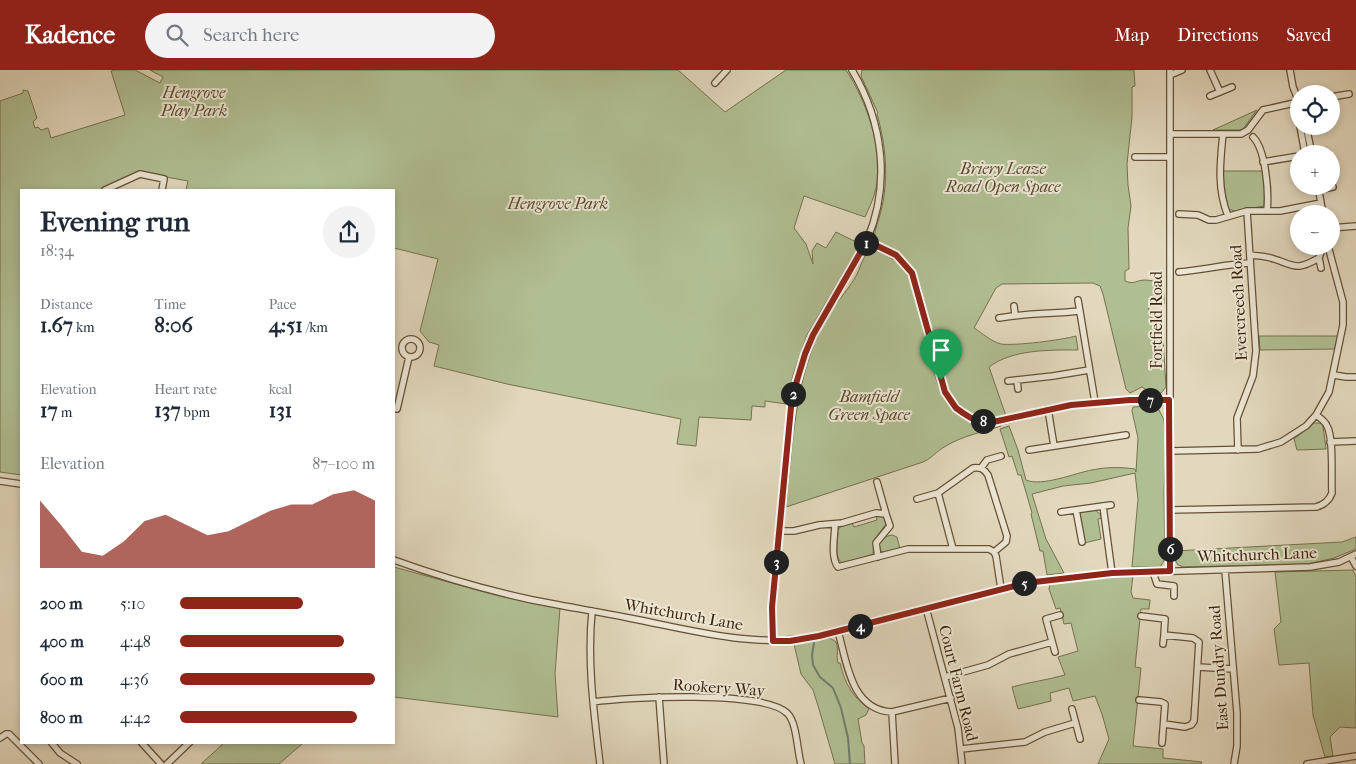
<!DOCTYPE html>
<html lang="en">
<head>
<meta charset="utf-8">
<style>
  :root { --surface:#fff; --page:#f2f2f3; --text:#1f2937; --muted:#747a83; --accent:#8f2418 }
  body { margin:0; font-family:"IM FELL French Canon",serif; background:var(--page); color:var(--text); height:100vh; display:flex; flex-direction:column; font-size:19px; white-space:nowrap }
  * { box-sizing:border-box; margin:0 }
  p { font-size:16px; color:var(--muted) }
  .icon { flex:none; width:28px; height:28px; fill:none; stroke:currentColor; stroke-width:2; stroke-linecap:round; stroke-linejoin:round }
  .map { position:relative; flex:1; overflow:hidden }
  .details { position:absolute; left:20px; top:119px; width:375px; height:555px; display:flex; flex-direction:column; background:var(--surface); border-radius:0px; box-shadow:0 2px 8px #0003 }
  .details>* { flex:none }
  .fabs { position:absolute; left:1290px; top:15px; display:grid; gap:10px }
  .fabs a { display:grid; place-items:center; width:50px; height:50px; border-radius:50%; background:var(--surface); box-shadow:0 2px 8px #0003; font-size:25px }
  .pin { position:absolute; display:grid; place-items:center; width:42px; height:42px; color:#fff; margin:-51px -21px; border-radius:50% 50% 50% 0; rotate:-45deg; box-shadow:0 0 5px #0007 }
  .pin .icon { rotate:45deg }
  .km { position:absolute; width:25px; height:25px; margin:-12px; border-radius:50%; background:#222; color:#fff; font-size:14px; line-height:25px; text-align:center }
  .round { display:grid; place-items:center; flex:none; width:52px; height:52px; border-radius:26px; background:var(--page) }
  .headline { display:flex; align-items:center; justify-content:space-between; height:85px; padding:0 20px }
  h1 { font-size:28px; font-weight:700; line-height:38px }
  .metrics { display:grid; grid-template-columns:repeat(3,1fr); gap:8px; height:85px; padding:5px 20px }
  .metrics div { display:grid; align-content:center }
  .metrics b { font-size:21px; font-weight:700 }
  .metrics small { font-size:14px; font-weight:400 }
  .metrics p { font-size:14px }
  .chart { height:140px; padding:10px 20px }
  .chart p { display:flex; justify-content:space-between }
  .chart svg { width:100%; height:90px; margin-top:5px; fill:var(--accent); opacity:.7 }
  ul { padding:0 20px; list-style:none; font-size:16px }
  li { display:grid; grid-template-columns:80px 60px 1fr; align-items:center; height:38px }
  li i { height:12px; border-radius:6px; background:var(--accent) }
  header { display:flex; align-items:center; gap:30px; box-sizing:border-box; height:70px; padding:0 25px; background:var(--accent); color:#fff }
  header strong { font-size:24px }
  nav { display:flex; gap:28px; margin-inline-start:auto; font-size:18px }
  .search { width:350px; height:45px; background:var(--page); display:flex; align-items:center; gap:12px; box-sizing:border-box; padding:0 18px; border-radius:28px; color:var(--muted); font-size:19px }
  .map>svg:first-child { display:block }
</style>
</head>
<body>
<header>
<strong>Kadence</strong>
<div class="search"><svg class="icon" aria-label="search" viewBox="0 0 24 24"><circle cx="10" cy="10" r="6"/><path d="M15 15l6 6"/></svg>Search here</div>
<nav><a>Map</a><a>Directions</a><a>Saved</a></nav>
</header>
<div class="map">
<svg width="1356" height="694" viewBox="0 0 1356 694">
  <rect width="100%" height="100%" fill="#e2d8bd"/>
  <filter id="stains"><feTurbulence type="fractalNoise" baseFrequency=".004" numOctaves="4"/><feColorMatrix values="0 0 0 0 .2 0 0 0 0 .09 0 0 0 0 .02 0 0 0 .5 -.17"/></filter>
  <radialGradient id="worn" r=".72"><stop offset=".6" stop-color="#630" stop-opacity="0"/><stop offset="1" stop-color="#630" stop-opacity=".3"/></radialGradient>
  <path fill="#b0bf93" stroke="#76714e" d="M114,0H135L160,13L163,7L150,0H678L725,42L786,0H846C866,30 885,82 876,118C874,128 869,138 865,147L804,126L794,158L806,174L813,194L812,181L817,173L826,178L836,162L860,174L807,265L793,305L787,334L765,331V337L752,336L751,350L699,347L696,376L677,374L681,349L507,314L434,296L439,275L429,272L420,261L438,189L394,178V120H186L188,111L139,102L99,120H21V405L0,402V31L23,23V20L28,21L37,48L33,52L35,58L38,57L41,60L48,58L51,68L125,45L111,1Z
    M862,0H1134L1135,16L1132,17V47L1127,94L1128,115L1131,136L1128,158L1129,199L1125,201V211C1135,215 1136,210 1145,210C1163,211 1164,218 1164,234L1152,236L1148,239L1151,248H1159L1162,252L1166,317L1161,323L1154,325L1142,317L1130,323L1126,319L1103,224L1100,216L1093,213L1002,214L996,218L974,258C982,263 992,272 1001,274C1015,276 1062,270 1076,266L1078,280C1050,280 1013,279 989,297L1006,346C992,356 961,343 952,331C949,328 948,323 947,319L915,204L903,187L876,172L874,168C875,158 879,150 881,141C889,109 886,75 877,44L878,43L861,6Z
    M1257,40L1243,59L1240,60H1213Z
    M1224,101H1262L1265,112L1264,136L1235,141L1228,139L1225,134L1223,103Z
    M872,179C890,187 899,190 909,207L937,312C948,344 966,358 1001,355V356C983,362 962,366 946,376C936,381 931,390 920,393L786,437C793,374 794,308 825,251C833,235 846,223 855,208C861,198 862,185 872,179Z
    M1259,266H1338L1335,279L1260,280Z
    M1153,336L1159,340L1164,350L1166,371L1164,422L1165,489L1160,497H1132L1138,429L1135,403L1091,413L1063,416L1032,424L1046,469L1064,503L1047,505L1043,481H1040L1031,444L1032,443L1021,405H1018L1012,386L1009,387L1000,359L1009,356L1018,380L1026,410C1042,417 1075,403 1092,400C1106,397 1121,397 1135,399L1136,402L1138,368L1132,341L1133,337Z
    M1314,353H1320L1323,356L1326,379L1297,380L1294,369Z
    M1095,440L1101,445L1102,448L1098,449L1101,469L1084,473L1080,444L1083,441Z
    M878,445L884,447L886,454L874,470L873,484L844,494C833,489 838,471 838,460L840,457L852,453L854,457L877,450L876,446Z
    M892,465L897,467L900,479L882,482L879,478V473L884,467Z
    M1356,467V479L1334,488L1308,494L1183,497L1178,495L1176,492L1175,481L1342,472Z
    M394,497L499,526L560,538L555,604L558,647L394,627Z
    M1353,500L1356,507V658L1340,657L1330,667L1333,686L1325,687L1313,645L1309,593L1279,595L1274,559L1281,552L1275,502Z
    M1133,506L1131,522L1133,528L1150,530L1149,539H1141L1135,597L1141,598L1133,676L1163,679V688L1202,692L1201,694H1098L1109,669L1102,644L1095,626L1073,631L1069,618L1050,623L1051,631L1018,639L1012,617C1030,612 1047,610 1065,605L1058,587L1078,581L1071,553L1064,554L1060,538L1056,539L1049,519L1050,514L1088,509Z
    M826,568H830L836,572C839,580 836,586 838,593H840C845,614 852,626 869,639L866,645L858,649L862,673L864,676L865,694H835L819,639L813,620L801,604L794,574Z
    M224,673V672L303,673L279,694H201Z"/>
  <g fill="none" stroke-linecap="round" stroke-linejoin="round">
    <path stroke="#717d70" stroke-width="2" d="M814,573L812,585L813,595L820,607L833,618L841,638L848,668L850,694"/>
    <defs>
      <path id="minor" d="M1210,0L1220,22
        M1290,0L1293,17L1299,32
        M1170,5L1182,0
        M715,13L727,0
        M1210,26L1232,17
        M1331,27L1349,24
        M1300,56L1305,84
        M1306,56L1312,84
        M1170,64H1241L1248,60L1263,40L1299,32
        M1223,64C1220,93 1217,119 1228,146
        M1253,67C1266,80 1269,123 1267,141
        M1135,87H1170
        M1263,92L1299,86
        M1318,116L1323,144
        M105,120L140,104L164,109L162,120
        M1318,120L1333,117
        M1179,144L1198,145L1209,150H1216L1247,141H1280L1321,133
        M1331,158L1356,156
        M867,171C891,183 906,188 916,214L945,322C954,337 966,348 983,351C1006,355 1032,341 1054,338C1093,331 1130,330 1169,330
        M1321,182L1319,188L1321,198
        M1250,185C1258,186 1266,186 1274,189C1296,196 1296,201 1319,188
        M1179,202C1204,200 1226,194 1250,193
        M1078,230L1095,332
        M1014,236L1015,245
        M999,248C1026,243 1053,244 1080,241
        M402 278a9 9 0 1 1 18 0a9 9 0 1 1-18 0Z
        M1334,305L1346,307H1356
        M1017,310L1018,319
        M1008,311L1053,306L1089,300
        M394,339H397L409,287
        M1048,339L1054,376
        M1330,372L1356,371
        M1029,380L1126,365
        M1238,380L1237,348L1253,306L1256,281L1247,141
        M1170,381L1258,379L1281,372L1306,356L1316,345L1329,322L1343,255V232L1328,176
        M981,398L987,390L1001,386
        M0,411L21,414
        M877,412L886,444
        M917,429L938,423
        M1103,436L1111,435
        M1076,440L1082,472
        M1169,440L1316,437C1324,435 1329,431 1332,423C1331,407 1334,368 1327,356C1325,351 1320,348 1316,345
        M1061,442L1103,436L1112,503
        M835,454C835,466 830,487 838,497L908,479H989L994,482L996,486L1001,519
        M779,461H794L819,455L842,453L876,443L886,444L890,456L876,473L878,487
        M953,479L938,423L973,398C981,397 984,399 988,405L1007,466L1006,472L994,482
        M1351,487L1356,496
        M394,490C438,506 483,519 528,529C561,536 595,541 629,548C692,560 755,579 819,566L1001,519L1049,510L1112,503L1310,497L1339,492L1356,484
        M1225,500L1237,643V676L1234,694
        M1170,501V0
        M1153,502L1157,514L1174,516V526
        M926,538L958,658L962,694
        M592,541C587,593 594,643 600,694
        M1141,546L1165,549L1164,565L1193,568L1199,572L1194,651L1191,655L1185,657L1164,654
        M838,561C847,593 851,640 892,642L951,628
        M773,571L772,537C776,488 782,439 787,390C789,369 789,347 793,326C799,294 812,263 829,235C842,214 858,193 867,170C891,114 883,52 852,0
        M1163,574L1164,565
        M1055,582L1046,549L1060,545
        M1198,597L1233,599
        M945,607L988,595L1009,584L1052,572
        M659,627L664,694
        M1139,630L1161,632L1165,634L1162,673
        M593,632C628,627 763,620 787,643C797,652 797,680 801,694
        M1072,639L1080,669
        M892,642L895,694
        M0,668L6,664H9L39,694
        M51,672L60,683L77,694
        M141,672L161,694
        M961,679L1025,672L1045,662L1075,653
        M167,694L190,672
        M1307,694L1356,686"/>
    </defs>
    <use href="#minor" stroke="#665036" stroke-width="8"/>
    <use href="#minor" stroke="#ece6d4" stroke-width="5.5"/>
  </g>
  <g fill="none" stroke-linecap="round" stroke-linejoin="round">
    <defs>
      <path id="route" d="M867,171L896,185L912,203L945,322L956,338L963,343L971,348L993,352L1071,335L1130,330H1169L1170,501L1112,503L1026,513L819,566L790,571H773L772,537L792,327L805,284L813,265Z"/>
    </defs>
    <use href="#route" stroke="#fff" stroke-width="10"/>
    <use href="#route" stroke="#8f2418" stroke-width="6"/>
  </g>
  <g text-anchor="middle" stroke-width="4" stroke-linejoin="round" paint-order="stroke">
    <g font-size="16" font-style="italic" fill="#594a2c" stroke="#ece6d4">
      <text x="194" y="28">Hengrove<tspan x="194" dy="18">Play Park</tspan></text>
      <text x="1003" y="104">Briery Leaze<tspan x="1003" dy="18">Road Open Space</tspan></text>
      <text x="558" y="139">Hengrove Park</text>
      <text x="869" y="332">Bamfield<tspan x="869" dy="18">Green Space</tspan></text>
    </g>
    <g font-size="16" fill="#3c2309" stroke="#ece6d4">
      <text transform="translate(1238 233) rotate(-93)" y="6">Evercreech Road</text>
      <text transform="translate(1156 250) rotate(-90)" y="6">Fortfield Road</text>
      <text transform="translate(1257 484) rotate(-2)" y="6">Whitchurch Lane</text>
      <text transform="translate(684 544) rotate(10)" y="6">Whitchurch Lane</text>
      <text transform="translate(1218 598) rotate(-94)" y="6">East Dundry Road</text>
      <text transform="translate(959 613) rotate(76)" y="6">Court Farm Road</text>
      <text transform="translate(719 617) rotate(4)" y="6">Rookery Way</text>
    </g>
  </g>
  <rect width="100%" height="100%" filter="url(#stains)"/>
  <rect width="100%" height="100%" fill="url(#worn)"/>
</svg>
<div class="fabs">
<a><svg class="icon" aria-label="locate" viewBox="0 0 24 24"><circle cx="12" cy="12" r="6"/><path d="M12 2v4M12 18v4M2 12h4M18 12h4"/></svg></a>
<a>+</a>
<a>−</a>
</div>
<div class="pin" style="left:941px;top:310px;background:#1e9e55"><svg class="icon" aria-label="arrive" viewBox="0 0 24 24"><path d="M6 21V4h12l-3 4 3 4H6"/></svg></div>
<b class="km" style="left:866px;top:173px">1</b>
<b class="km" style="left:793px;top:324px">2</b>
<b class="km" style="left:776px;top:492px">3</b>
<b class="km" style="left:860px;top:556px">4</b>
<b class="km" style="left:1024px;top:513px">5</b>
<b class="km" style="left:1170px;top:479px">6</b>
<b class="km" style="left:1150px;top:330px">7</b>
<b class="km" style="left:983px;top:351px">8</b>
<section class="details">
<div class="headline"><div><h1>Evening run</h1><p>18:34</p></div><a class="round"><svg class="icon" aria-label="share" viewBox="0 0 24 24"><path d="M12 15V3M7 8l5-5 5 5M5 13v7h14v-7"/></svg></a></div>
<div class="metrics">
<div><p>Distance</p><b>1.67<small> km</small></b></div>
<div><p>Time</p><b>8:06</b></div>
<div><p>Pace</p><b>4:51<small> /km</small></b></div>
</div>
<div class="metrics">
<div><p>Elevation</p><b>17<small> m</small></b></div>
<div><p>Heart rate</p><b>137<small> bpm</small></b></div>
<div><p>kcal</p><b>131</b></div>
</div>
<div class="chart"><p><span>Elevation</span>87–100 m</p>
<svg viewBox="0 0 160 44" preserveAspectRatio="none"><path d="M0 44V11L10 23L20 36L30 38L40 31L50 21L60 18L70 23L80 28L90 26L100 21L110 16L120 13L130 13L140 8L150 6L160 11V44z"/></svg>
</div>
<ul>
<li><b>200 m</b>5:10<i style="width:63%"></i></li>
<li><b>400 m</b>4:48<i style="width:84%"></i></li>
<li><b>600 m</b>4:36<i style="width:100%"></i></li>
<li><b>800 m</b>4:42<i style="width:91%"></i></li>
</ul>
</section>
</div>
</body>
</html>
